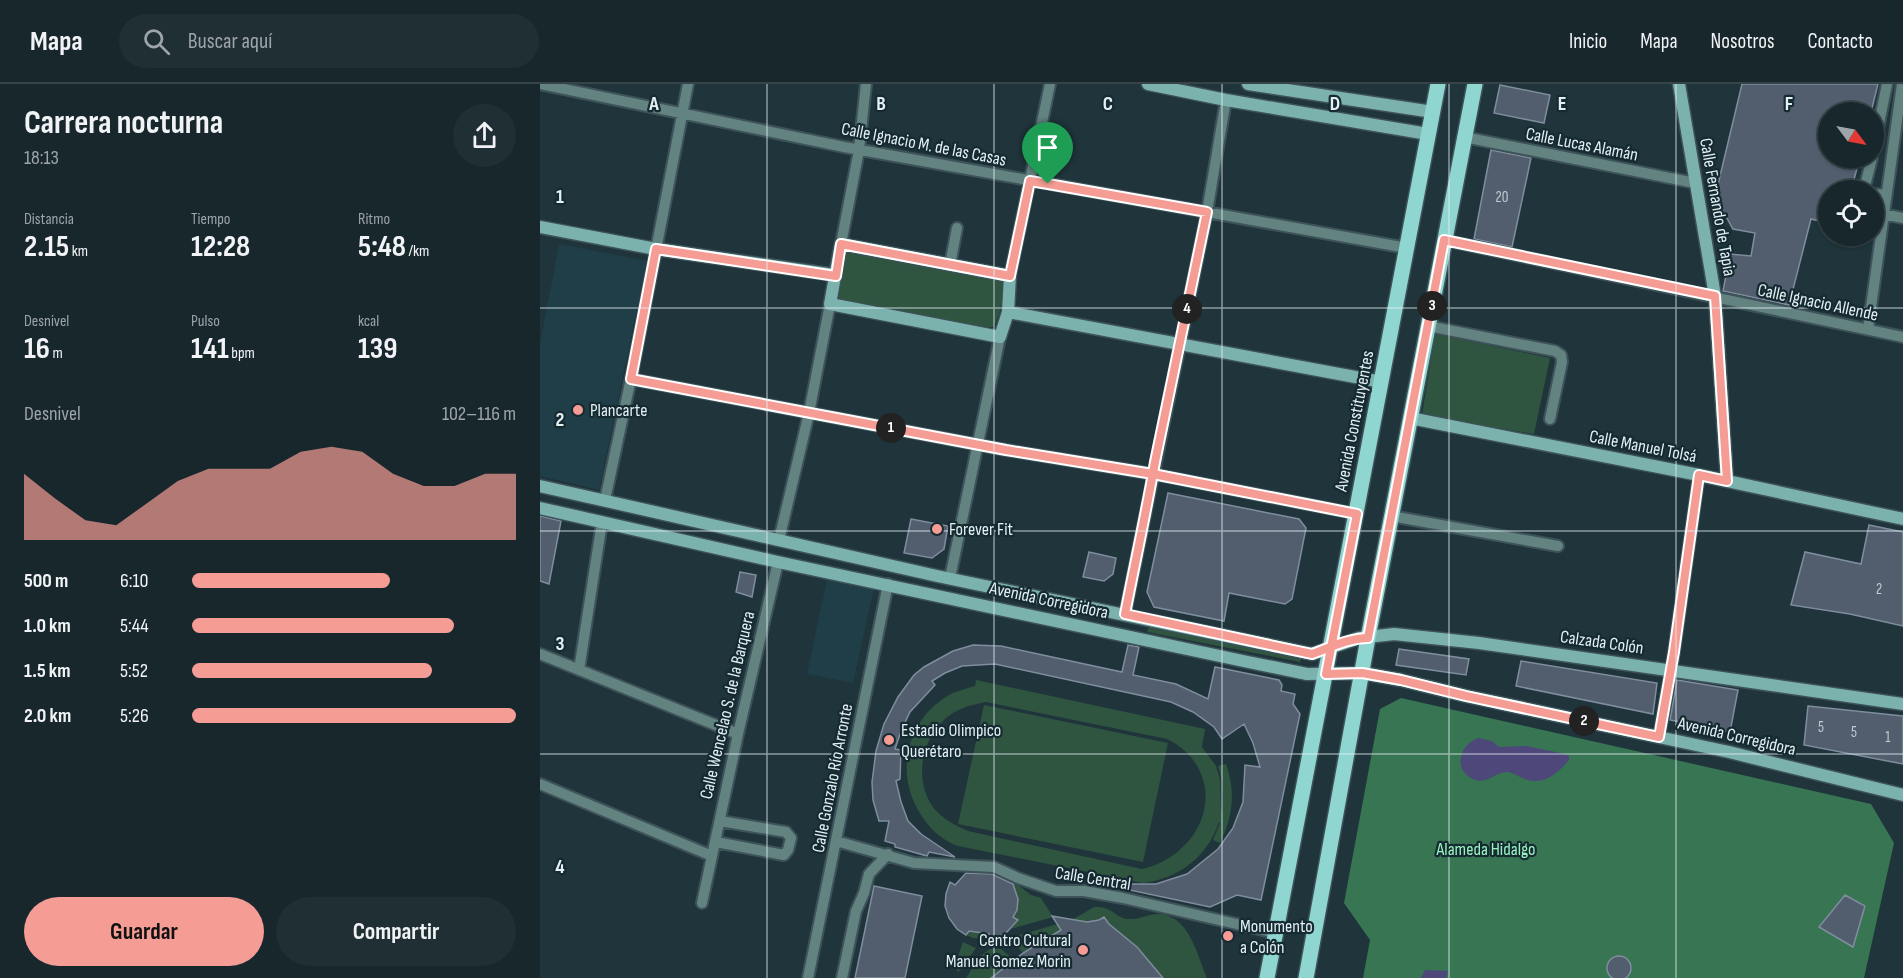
<!DOCTYPE html>
<html lang="es">
<head>
<meta charset="utf-8">
<style>
  :root { --surface:#17272c; --page:#202f34; --text:#f1f3f6; --muted:#9ea5a9; --line:#364448; --accent:#f59c95 }
  body { margin:0; font-family:"Sofia Sans Condensed",sans-serif; background:var(--page); color:var(--text); height:100vh; display:flex; flex-direction:column; font-size:22px; white-space:nowrap }
  * { box-sizing:border-box; margin:0 }
  p { font-size:20px; color:var(--muted) }
  .icon { flex:none; width:33px; height:33px; fill:none; stroke:currentColor; stroke-width:2; stroke-linecap:round; stroke-linejoin:round }
  .map { position:relative; flex:1; overflow:hidden }
  .panel { display:flex; flex-direction:column; background:var(--surface); width:540px }
  .panel>* { flex:none }
  .needle { width:39px; rotate:122deg }
  .buttons { position:absolute; left:1278px; top:18px; display:grid; gap:12px }
  .buttons a { display:grid; place-items:center; width:66px; height:66px; border-radius:50%; background:var(--surface); box-shadow:0 2px 4px #0004,0 0 0 2px var(--line); font-size:30px }
  .pin { position:absolute; display:grid; place-items:center; width:51px; height:51px; color:#fff; margin:-62px -26px; border-radius:50% 50% 50% 0; rotate:-45deg; box-shadow:0 0 6px #0007 }
  .pin .icon { rotate:45deg }
  .km { position:absolute; width:30px; height:30px; margin:-15px; border-radius:50%; background:#222; color:#fff; font-size:16px; line-height:30px; text-align:center }
  .round { display:grid; place-items:center; flex:none; width:63px; height:63px; border-radius:32px; background:var(--page) }
  .head { display:flex; align-items:center; justify-content:space-between; height:102px; padding:0 24px }
  h1 { font-size:33px; font-weight:700; line-height:45px }
  .figures { display:grid; grid-template-columns:repeat(3,1fr); gap:9px; height:102px; padding:6px 24px }
  .figures div { display:grid; align-content:center }
  .figures b { font-size:30px; font-weight:700 }
  .figures small { font-size:16px; font-weight:400 }
  .figures p { font-size:16px }
  .chart { height:168px; padding:12px 24px }
  .chart p { display:flex; justify-content:space-between }
  .chart svg { width:100%; height:108px; margin-top:6px; fill:var(--accent); opacity:.7 }
  .primary-button { display:flex; gap:12px; margin-top:auto; padding:12px 24px }
  .primary-button a { flex:1; height:69px; border-radius:36px; background:var(--accent); color:#111; font-size:24px; font-weight:700; line-height:69px; text-align:center }
  .primary-button a+a { background:var(--page); color:var(--text) }
  ul { padding:0 24px; list-style:none; font-size:20px }
  li { display:grid; grid-template-columns:96px 72px 1fr; align-items:center; height:45px }
  li i { height:15px; border-radius:8px; background:var(--accent) }
  header { display:flex; align-items:center; gap:36px; box-sizing:border-box; height:84px; padding:0 30px; background:var(--surface); border-bottom:2px solid var(--line) }
  header strong { font-size:28px }
  nav { display:flex; gap:33px; margin-inline-start:auto; font-size:21px }
  .search { width:420px; height:54px; background:var(--page); display:flex; align-items:center; gap:15px; box-sizing:border-box; padding:0 21px; border-radius:33px; color:var(--muted); font-size:22px }
  main { display:flex; flex:1; min-height:0 }
  .map>svg:first-child { display:block }
</style>
</head>
<body>
<header>
<strong>Mapa</strong>
<div class="search"><svg class="icon" aria-label="search" viewBox="0 0 24 24"><circle cx="10" cy="10" r="6"/><path d="M15 15l6 6"/></svg>Buscar aquí</div>
<nav><a>Inicio</a><a>Mapa</a><a>Nosotros</a><a>Contacto</a></nav>
</header>
<main>
<section class="panel">
<div class="head"><div><h1>Carrera nocturna</h1><p>18:13</p></div><a class="round"><svg class="icon" aria-label="share" viewBox="0 0 24 24"><path d="M12 15V3M7 8l5-5 5 5M5 13v7h14v-7"/></svg></a></div>
<div class="figures">
<div><p>Distancia</p><b>2.15<small> km</small></b></div>
<div><p>Tiempo</p><b>12:28</b></div>
<div><p>Ritmo</p><b>5:48<small> /km</small></b></div>
</div>
<div class="figures">
<div><p>Desnivel</p><b>16<small> m</small></b></div>
<div><p>Pulso</p><b>141<small> bpm</small></b></div>
<div><p>kcal</p><b>139</b></div>
</div>
<div class="chart"><p><span>Desnivel</span>102–116 m</p>
<svg viewBox="0 0 160 44" preserveAspectRatio="none"><path d="M0 44V17L10 27L20 36L30 38L40 29L50 20L60 15L70 15L80 15L90 8L100 6L110 8L120 17L130 22L140 22L150 17L160 17V44z"/></svg>
</div>
<ul>
<li><b>500 m</b>6:10<i style="width:61%"></i></li>
<li><b>1.0 km</b>5:44<i style="width:81%"></i></li>
<li><b>1.5 km</b>5:52<i style="width:74%"></i></li>
<li><b>2.0 km</b>5:26<i style="width:100%"></i></li>
</ul>
<div class="primary-button"><a>Guardar</a><a>Compartir</a></div>
</section>
<div class="map">
<svg width="1363" height="894" viewBox="0 0 1363 894">
  <rect width="100%" height="100%" fill="#1f343b"/>
  <path fill="#203e48" d="M19,160L107,177L59,406L0,392V260Z
    M287,495L334,504L313,599L267,590Z"/>
  <path fill="#2f543f" fill-rule="evenodd" d="M305,166L464,194L460,228L454,243H445L310,220L296,215Z
    M895,250L1010,274L994,350L882,331Z
    M610,541L762,573L760,578L607,548Z
    M436,596L665,645L662,663L676,682L680,695L681,727H682C683,711 683,698 678,682L686,680C696,707 693,733 680,759L673,756L680,739L679,738C667,773 640,794 603,799L418,762C399,755 388,743 378,726C354,684 369,631 413,609C420,606 428,604 435,602ZM446,618L627,655C635,659 644,665 650,672C687,716 653,774 602,785L428,747C415,741 402,735 393,723C370,690 385,639 423,624C430,621 438,620 446,618Z
    M444,621L628,659L603,778L418,740Z
    M470,795L491,811L501,814L513,833L471,845L478,837L473,833C477,818 479,809 470,795Z
    M554,823C573,822 575,834 588,835C599,836 610,829 620,830C650,833 657,871 667,894H623L597,863L569,840L564,833L559,836L533,842L530,837Z
    M514,841H518L522,847L483,869L477,862L476,852Z
    M429,845L443,849H449L450,855L433,854L426,851Z
    M423,858L436,864L423,883L417,889L419,869Z
    M450,865H461L474,875L451,894H426L440,872Z"/>
  <path fill="#377553" d="M861,614L1331,720L1354,759L1324,894H823L830,856L804,819L840,625Z"/>
  <path fill="#4d477a" d="M939,654L952,657L959,663L987,662L1025,670L1029,672V676C1017,690 1003,702 985,695C979,693 974,689 968,688C955,687 947,702 933,695C912,686 920,659 939,654Z
    M885,886L908,887L906,894H881Z"/>
  <path fill="#525e6e" stroke="#7f8d9e" stroke-width="1.5" d="M1202,0H1338L1331,28H1288V74H1320L1311,106H1288V139L1271,135L1249,221L1183,207L1190,170L1211,172L1215,149L1193,145L1175,113Z
    M960,1L1010,11L1004,39L954,29Z
    M951,66L991,74L972,163L934,155Z
    M628,409L759,435L766,444L752,515L745,520L689,509L684,537L614,523L607,508Z
    M0,432L21,437L9,500L0,497Z
    M371,435L408,442L404,465L392,474L364,469Z
    M1329,441L1363,448V542L1310,530L1251,521L1265,468L1321,480Z
    M549,468L576,474L573,490L564,497L543,493Z
    M200,488L216,491L212,513L196,508Z
    M433,561L461,562L582,588L588,561L599,563L593,591L636,600L668,615L675,583L739,596L742,601L741,607L755,610L753,620L760,630L721,816L697,811L670,823L580,804L581,800H616L647,790L678,765L693,744L703,718L705,681L720,683L713,659L704,640L682,655L674,643L653,628L631,618L455,580L422,582L405,589L392,597L395,601L370,628L361,647L355,665L361,666L360,695L356,697L361,718L368,737L381,750L415,773L389,768L387,772L355,763V760L345,757L349,737H339L333,716L332,698L336,667L344,640L358,613L374,591L384,583L413,567Z
    M859,565L929,575L926,591L856,581Z
    M981,577L1117,599L1113,630L976,602Z
    M1137,596L1198,606L1190,648L1130,636Z
    M1268,622L1363,632V680L1264,661Z
    M426,789L452,790L473,800L478,815L477,826L473,833L478,836L465,850L450,855L449,850L429,847L426,851L417,845L409,834L405,822L406,810L410,798L415,801Z
    M334,802L382,812L365,894H315Z
    M1305,811L1325,822L1313,863L1279,843Z
    M512,832L547,838L559,836L564,833L569,840L597,863L623,894H451L483,869L521,846Z
    M1067 884a12 12 0 1 1 24 0a12 12 0 1 1-24 0Z"/>
  <g fill="none" stroke-linecap="round" stroke-linejoin="round">
    <defs>
      <path id="street" d="M0,0L304,63L867,164
        M924,53L1155,99
        M1334,64L1347,0
        M1324,106L1332,74
        M1334,110L1346,111
        M1343,130L1363,134
        M904,156L1363,253
        M301,160L319,66L326,0
        M410,181L417,144
        M470,192L510,0
        M888,242L1015,267L1021,271L1022,278L1010,335
        M1328,245L1362,0
        M91,295L466,366L613,390L817,430
        M65,416L93,285L148,0
        M851,432L1018,462
        M239,456L269,329L290,220
        M410,494L460,253
        M585,530L667,128L686,16
        M0,570L198,650
        M39,586L62,438
        M1119,653L1134,568L1159,391
        M0,700L172,772
        M296,757L374,779L454,783L478,794L516,807H544L583,814L736,849
        M176,758L244,771L248,766L251,754L246,748L180,737
        M162,819L198,650L238,478
        M268,894L348,500
        M302,894L316,827L324,809L329,790L348,770"/>
      <path id="secondary" d="M608,0L686,16L888,50
        M708,0L893,28
        M1139,0L1175,212L1187,397
        M0,143L116,165L295,191
        M301,160L470,192L468,228L460,253L290,220Z
        M468,228L842,298
        M870,334L1159,391L1363,435
        M0,402L397,492L772,570L819,554L854,550L939,559L1363,620
        M0,424L238,478L708,578L767,590L822,589L861,596L926,612L1189,668L1363,711"/>
      <path id="primary" d="M727,894L898,0
        M766,894L828,554L935,0"/>
    </defs>
    <use href="#street" stroke="#3e5259" stroke-width="14"/>
    <use href="#secondary" stroke="#3e5259" stroke-width="15"/>
    <use href="#primary" stroke="#3e5259" stroke-width="18"/>
    <use href="#street" stroke="#628380" stroke-width="10"/>
    <use href="#secondary" stroke="#7cb2ae" stroke-width="12"/>
    <use href="#primary" stroke="#8fd6d1" stroke-width="15"/>
  </g>
  <g fill="none" stroke-linecap="round" stroke-linejoin="round">
    <defs>
      <path id="route" d="M508,100L490,97L470,192L301,160L296,192L116,165L91,295L466,366L613,390L817,430L786,590L822,589L861,596L926,612L1119,653L1134,568L1159,391L1187,397L1175,212L904,156L828,554C809,554 789,564 772,570L585,530C595,479 606,429 615,378L667,128L508,100"/>
    </defs>
    <use href="#route" stroke="#fff" stroke-width="12"/>
    <use href="#route" stroke="#f59c95" stroke-width="8"/>
  </g>
  <path fill="none" stroke="#e3f0f4" stroke-width="1.5" stroke-opacity="0.55" d="M227,0V894M454,0V894M682,0V894M909,0V894M1136,0V894M0,224H1363M0,447H1363M0,670H1363"/>
  <g fill="#f59c95" stroke="#152a31" stroke-width="2">
    <circle cx="38" cy="326" r="6"/>
    <circle cx="397" cy="445" r="6"/>
    <circle cx="349" cy="656" r="6"/>
    <circle cx="688" cy="852" r="6"/>
    <circle cx="543" cy="866" r="6"/>
  </g>
  <g text-anchor="middle" stroke-width="4.5" stroke-linejoin="round" paint-order="stroke">
    <g font-size="15" fill="#bfccd2">
      <text x="962" y="118">20</text>
      <text x="1339" y="510">2</text>
      <text x="1281" y="648">5</text>
      <text x="1314" y="653">5</text>
      <text x="1348" y="658">1</text>
    </g>
    <g font-size="18" fill="#e3f0f4" stroke="#152a31">
      <text transform="translate(384 60) rotate(11)" y="6">Calle Ignacio M. de las Casas</text>
      <text transform="translate(1042 60) rotate(11)" y="6">Calle Lucas Alamán</text>
      <text transform="translate(1178 123) rotate(80)" y="6">Calle Fernando de Tapia</text>
      <text transform="translate(1278 218) rotate(12)" y="6">Calle Ignacio Allende</text>
      <text transform="translate(814 337) rotate(-79)" y="6">Avenida Constituyentes</text>
      <text transform="translate(1103 362) rotate(11)" y="6">Calle Manuel Tolsá</text>
      <text transform="translate(509 516) rotate(12)" y="6">Avenida Corregidora</text>
      <text transform="translate(1062 558) rotate(8)" y="6">Calzada Colón</text>
      <text transform="translate(187 621) rotate(-77)" y="6">Calle Wencelao S. de la Barquera</text>
      <text transform="translate(1197 652) rotate(13)" y="6">Avenida Corregidora</text>
      <text transform="translate(292 694) rotate(-79)" y="6">Calle Gonzalo Río Arronte</text>
      <text transform="translate(553 794) rotate(9)" y="6">Calle Central</text>
    </g>
    <g font-size="18" fill="#e3f0f4" stroke="#152a31" text-anchor="start">
      <text x="50" y="332">Plancarte</text>
      <text x="409" y="451">Forever Fit</text>
      <text x="361" y="652">Estadio Olimpico<tspan x="361" dy="21">Querétaro</tspan></text>
      <text x="700" y="848">Monumento<tspan x="700" dy="21">a Colón</tspan></text>
      <text x="531" y="862" text-anchor="end">Centro Cultural<tspan x="531" dy="21">Manuel Gomez Morin</tspan></text>
    </g>
    <g font-size="18" fill="#99f4c0" stroke="#152a31">
      <text x="946" y="771">Alameda Hidalgo</text>
    </g>
  </g>
  <g font-size="20" text-anchor="middle" font-weight="bold" fill="#e3f0f4" stroke="#152a31" stroke-width="4.5" stroke-linejoin="round" paint-order="stroke">
    <text x="114" y="26">A</text>
    <text x="341" y="26">B</text>
    <text x="568" y="26">C</text>
    <text x="795" y="26">D</text>
    <text x="1022" y="26">E</text>
    <text x="1249" y="26">F</text>
    <text x="20" y="119">1</text>
    <text x="20" y="342">2</text>
    <text x="20" y="566">3</text>
    <text x="20" y="789">4</text>
  </g>
</svg>
<div class="buttons">
<a><svg class="needle" viewBox="-14 -14 28 28"><path d="M0-13l5 13h-10z" fill="#e53935"/><path d="M0 13l5-13h-10z" fill="#9ea5a9"/></svg></a>
<a><svg class="icon" aria-label="locate" viewBox="0 0 24 24"><circle cx="12" cy="12" r="6"/><path d="M12 2v4M12 18v4M2 12h4M18 12h4"/></svg></a>
</div>
<div class="pin" style="left:508px;top:100px;background:#1e9e55"><svg class="icon" aria-label="arrive" viewBox="0 0 24 24"><path d="M6 21V4h12l-3 4 3 4H6"/></svg></div>
<b class="km" style="left:351px;top:344px">1</b>
<b class="km" style="left:1044px;top:637px">2</b>
<b class="km" style="left:892px;top:222px">3</b>
<b class="km" style="left:647px;top:225px">4</b>
</div>
</main>
</body>
</html>
